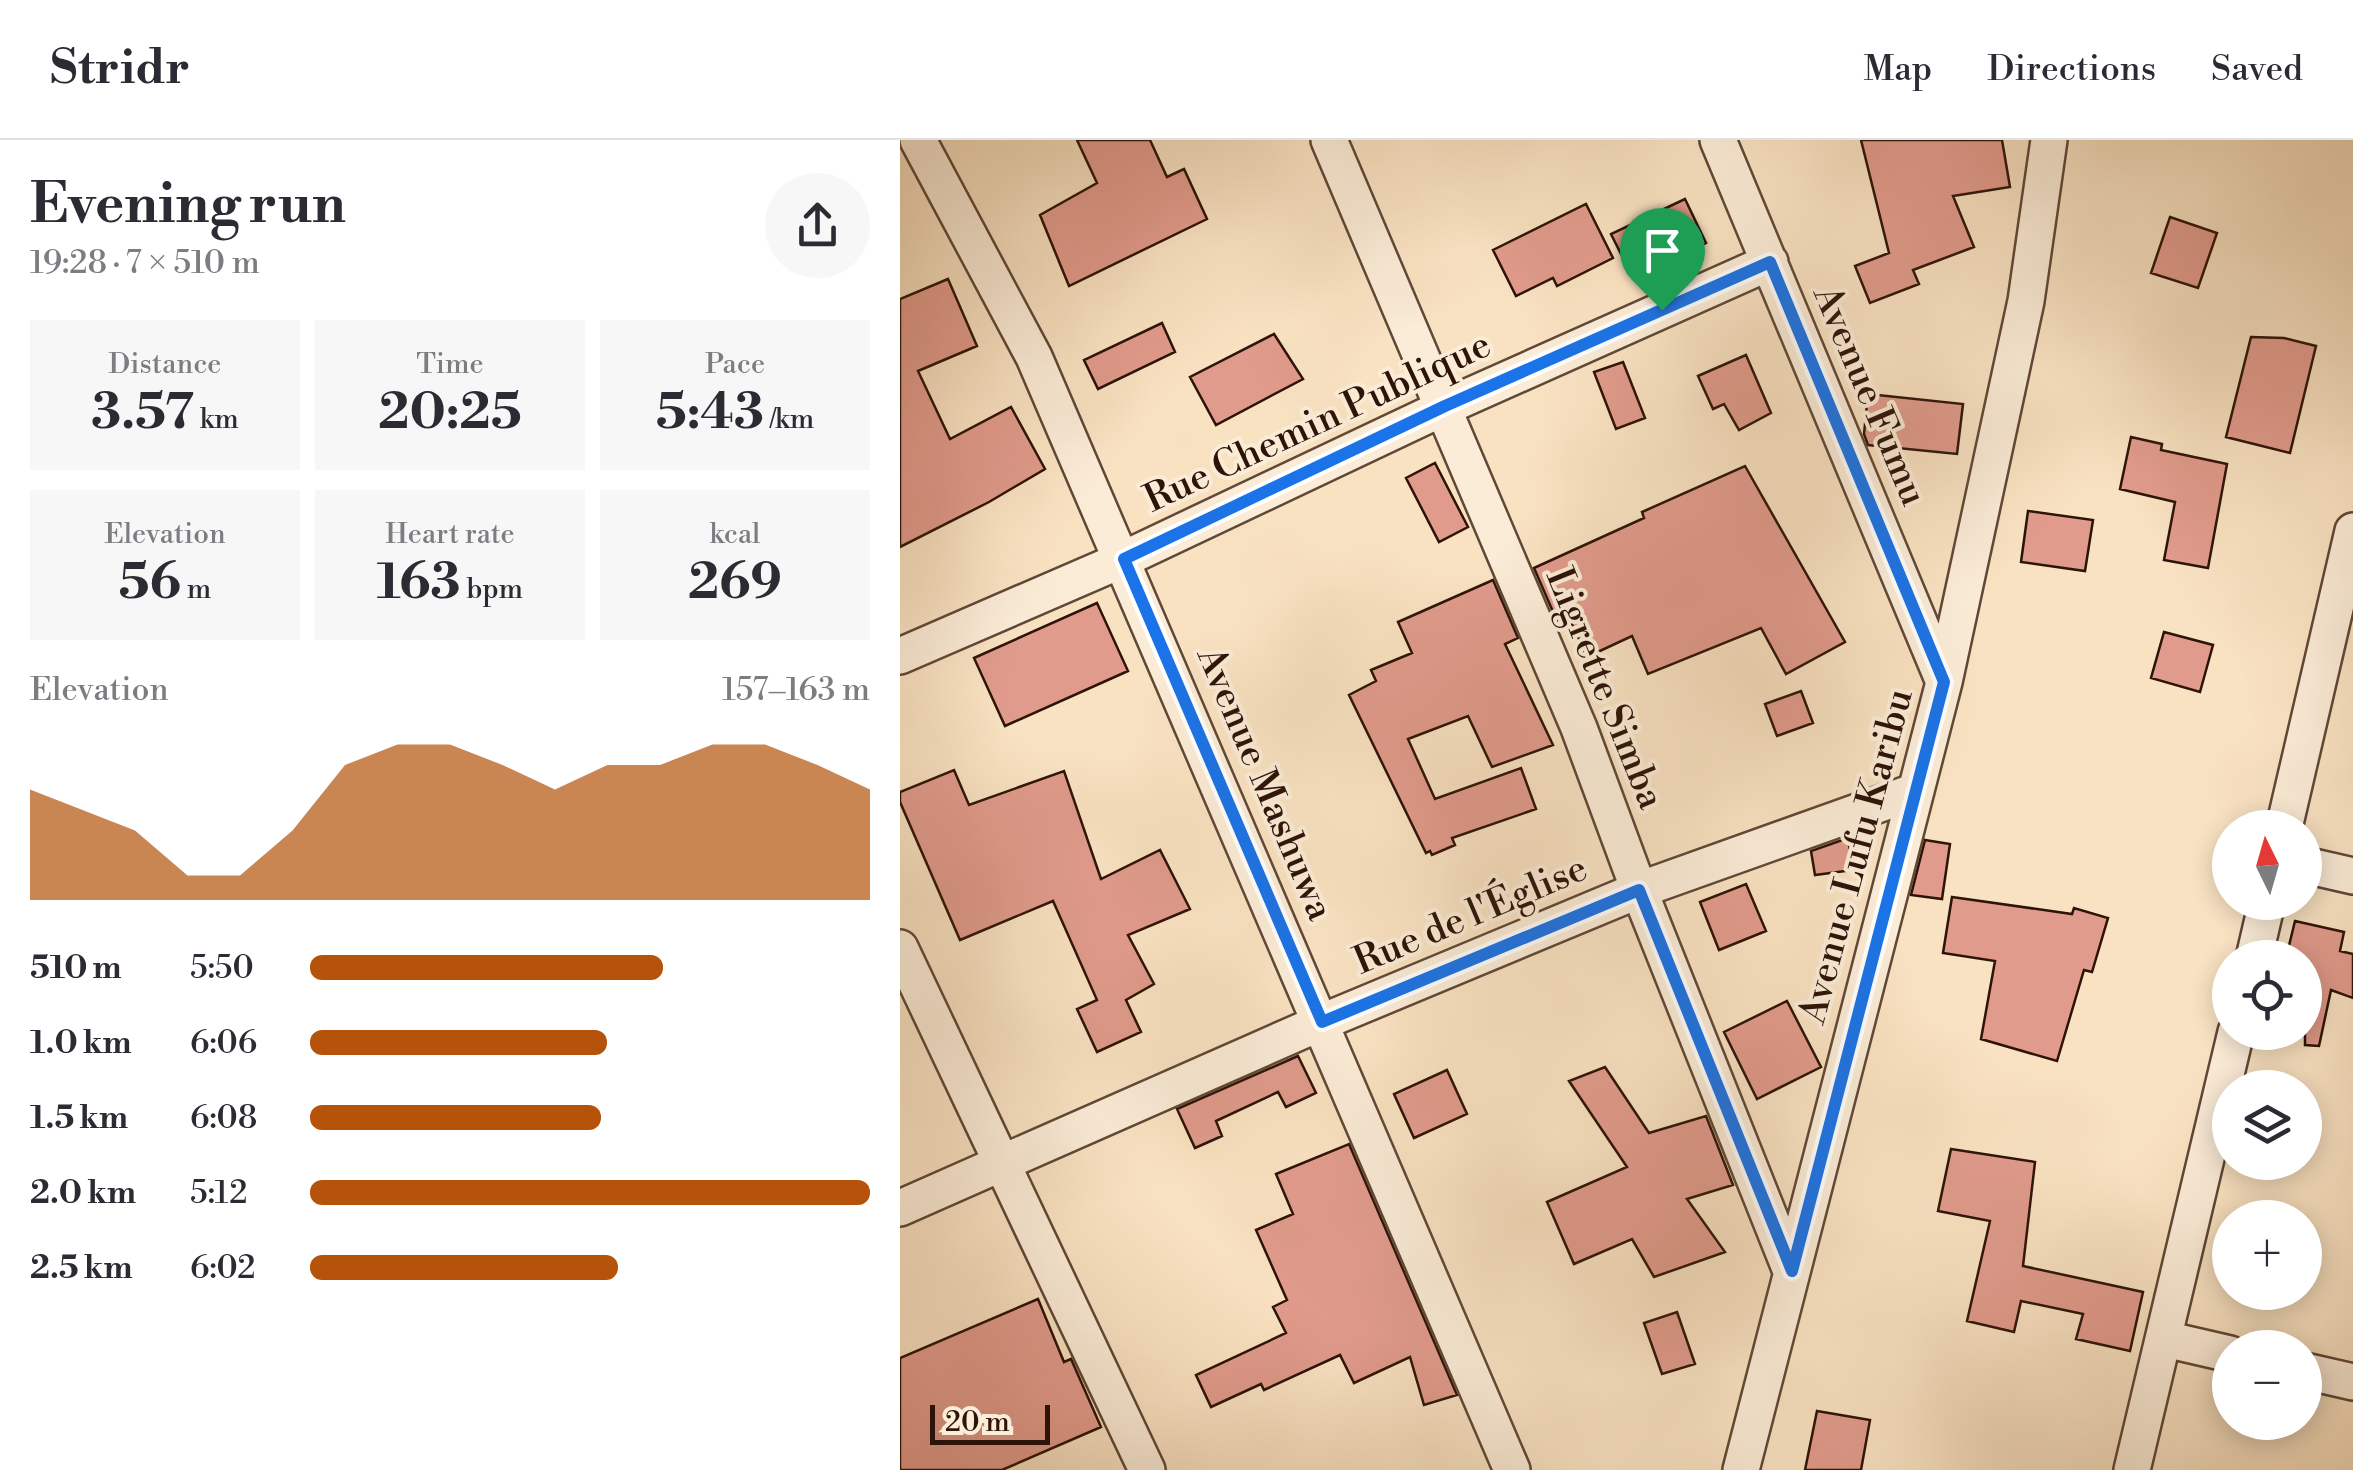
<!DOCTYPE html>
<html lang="en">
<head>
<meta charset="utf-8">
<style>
  :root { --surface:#fff; --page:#f7f7f7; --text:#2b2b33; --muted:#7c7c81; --line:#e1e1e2; --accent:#b45309 }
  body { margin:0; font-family:"Libre Bodoni",serif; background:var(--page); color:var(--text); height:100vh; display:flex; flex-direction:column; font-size:38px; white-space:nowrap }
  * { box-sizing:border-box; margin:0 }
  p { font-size:32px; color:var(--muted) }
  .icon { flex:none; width:55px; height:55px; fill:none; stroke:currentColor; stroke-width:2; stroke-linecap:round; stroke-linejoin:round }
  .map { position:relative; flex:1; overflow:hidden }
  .details { display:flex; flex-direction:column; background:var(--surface); width:900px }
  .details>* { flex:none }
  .needle { width:65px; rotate:355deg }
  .fabs { position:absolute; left:1312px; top:670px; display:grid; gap:20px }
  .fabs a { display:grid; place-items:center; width:110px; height:110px; border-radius:50%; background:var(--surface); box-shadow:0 5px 25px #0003; font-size:50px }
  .scale { position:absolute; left:30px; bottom:25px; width:120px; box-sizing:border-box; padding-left:10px; border:5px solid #2d1308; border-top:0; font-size:28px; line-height:35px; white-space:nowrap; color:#2d1308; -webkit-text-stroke:8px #fbecd7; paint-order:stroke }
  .pin { position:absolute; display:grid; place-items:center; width:85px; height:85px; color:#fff; margin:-102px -42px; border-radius:50% 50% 50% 0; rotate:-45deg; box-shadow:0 0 10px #0007 }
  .pin .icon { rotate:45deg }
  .round { display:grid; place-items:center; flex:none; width:105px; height:105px; border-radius:52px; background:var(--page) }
  .head { display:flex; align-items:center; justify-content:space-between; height:170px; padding:0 30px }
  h1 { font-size:55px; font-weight:700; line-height:75px }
  .metrics { display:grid; grid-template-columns:repeat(3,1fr); gap:15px; height:170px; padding:10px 30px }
  .metrics div { display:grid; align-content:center; border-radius:0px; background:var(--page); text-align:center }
  .metrics b { font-size:50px; font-weight:700 }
  .metrics small { font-size:28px; font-weight:400 }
  .metrics p { font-size:28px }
  .chart { height:280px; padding:20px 30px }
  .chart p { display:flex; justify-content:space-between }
  .chart svg { width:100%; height:180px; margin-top:10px; fill:var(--accent); opacity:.7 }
  ul { padding:0 30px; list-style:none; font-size:32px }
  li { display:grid; grid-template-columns:160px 120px 1fr; align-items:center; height:75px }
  li i { height:25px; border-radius:12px; background:var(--accent) }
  header { display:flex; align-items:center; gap:60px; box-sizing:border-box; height:140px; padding:0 50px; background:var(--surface); border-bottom:2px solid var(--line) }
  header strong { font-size:48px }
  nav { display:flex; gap:55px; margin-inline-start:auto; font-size:35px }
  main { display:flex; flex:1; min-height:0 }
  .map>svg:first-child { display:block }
</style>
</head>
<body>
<header>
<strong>Stridr</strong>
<nav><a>Map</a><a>Directions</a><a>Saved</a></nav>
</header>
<main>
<section class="details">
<div class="head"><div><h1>Evening run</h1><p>19:28 · 7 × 510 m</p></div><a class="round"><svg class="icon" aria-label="share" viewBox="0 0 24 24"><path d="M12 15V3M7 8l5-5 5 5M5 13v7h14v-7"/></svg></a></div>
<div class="metrics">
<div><p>Distance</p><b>3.57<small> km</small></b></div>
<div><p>Time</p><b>20:25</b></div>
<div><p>Pace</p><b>5:43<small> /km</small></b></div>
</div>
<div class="metrics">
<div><p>Elevation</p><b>56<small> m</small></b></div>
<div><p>Heart rate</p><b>163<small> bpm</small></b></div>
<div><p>kcal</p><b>269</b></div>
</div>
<div class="chart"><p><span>Elevation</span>157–163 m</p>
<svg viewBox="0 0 160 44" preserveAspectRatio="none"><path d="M0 44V17L10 22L20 27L30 38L40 38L50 27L60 11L70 6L80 6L90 11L100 17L110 11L120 11L130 6L140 6L150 11L160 17V44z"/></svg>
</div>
<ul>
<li><b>510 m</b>5:50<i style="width:63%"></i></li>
<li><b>1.0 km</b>6:06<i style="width:53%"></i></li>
<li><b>1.5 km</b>6:08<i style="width:52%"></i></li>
<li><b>2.0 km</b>5:12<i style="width:100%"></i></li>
<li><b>2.5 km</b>6:02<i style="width:55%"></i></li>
</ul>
</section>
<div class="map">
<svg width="1453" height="1330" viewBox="0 0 1453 1330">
  <rect width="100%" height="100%" fill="#f9e2c2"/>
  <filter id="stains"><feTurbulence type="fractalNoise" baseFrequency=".002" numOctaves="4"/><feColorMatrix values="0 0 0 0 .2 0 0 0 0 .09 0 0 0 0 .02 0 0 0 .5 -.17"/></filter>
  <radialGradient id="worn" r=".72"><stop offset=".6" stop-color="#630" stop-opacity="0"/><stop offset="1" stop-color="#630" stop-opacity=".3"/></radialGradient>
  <path fill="#e19b8c" stroke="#2d1308" stroke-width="2.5" d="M177,0H250L267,37L284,29L307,79L169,146L140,75L197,43Z
    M961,0H1102L1110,47L1053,56L1074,107L1013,130L1019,144L970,163L955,126L989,113Z
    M785,59L806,103L733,138L711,94Z
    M686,64L713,118L657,146L653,138L616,156L593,110Z
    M1270,77L1317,93L1298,148L1251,133Z
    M48,139L77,206L18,231L50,299L111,267L145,329L89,362L0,407V159Z
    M262,183L275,212L198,249L184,220Z
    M374,194L403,239L316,285L290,237Z
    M1351,197L1384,198L1416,206L1390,313L1326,297Z
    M846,215L871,273L839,290L824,264L813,269L798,236Z
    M723,222L745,278L716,289L694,232Z
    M968,254L1063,264L1057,314L968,305L964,294Z
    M1231,297L1262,304L1261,310L1327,324L1308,428L1264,420L1275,362L1220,349Z
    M535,323L568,387L539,402L506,338Z
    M845,326L945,502L886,534L861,488L748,534L732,496L687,517L668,476L657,481L634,428L744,378L742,372Z
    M1128,371L1193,380L1185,431L1121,422Z
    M593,440L618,498L605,504L653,605L592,627L568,576L508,599L535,659L621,628L636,669L552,698L555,705L532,715L530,711L526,713L449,555L476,541L471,530L512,513L498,482Z
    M197,463L228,531L105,586L74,518Z
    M1264,492L1313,505L1300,552L1251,538Z
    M901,551L913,583L877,596L865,564Z
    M54,630L69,665L164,631L201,739L260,710L290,769L228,795L254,844L226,860L241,892L197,912L177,869L197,860L153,761L60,800L0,662V652Z
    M948,698L953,730L915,735L911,711Z
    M1025,700L1050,704L1042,759L1011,755Z
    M846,744L866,791L819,810L800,762Z
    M1052,757L1172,774L1174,768L1208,778L1192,832L1184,830L1157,921L1081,899L1095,821L1043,813Z
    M1395,781L1444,792L1440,811L1453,814V858L1431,850L1419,906L1405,905V818H1386Z
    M887,861L921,927L857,959L824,892Z
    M398,916L416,953L386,967L378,952L316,981L322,996L295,1008L277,969Z
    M705,927L749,993L806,976L833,1045L787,1059L825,1112L754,1137L732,1099L674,1124L647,1062L727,1027L669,941Z
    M547,930L567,974L514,998L494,954Z
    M449,1004L557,1255L524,1265L510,1217L454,1243L440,1215L364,1250L361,1244L311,1267L296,1235L386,1193L373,1167L387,1160L356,1090L393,1074L376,1034Z
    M1051,1009L1135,1022L1123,1126L1243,1152L1230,1211L1176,1199L1183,1174L1121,1161L1114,1192L1067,1181L1090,1081L1038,1071Z
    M138,1159L164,1222L171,1219L201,1287L102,1330H0V1218Z
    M777,1172L795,1224L762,1234L744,1183Z
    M917,1271L970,1280L961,1330H905Z"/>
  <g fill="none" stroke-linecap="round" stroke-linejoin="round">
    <defs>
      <path id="minor" d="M18,0L134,217L612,1330
        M429,0L679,588L739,750L891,1131
        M818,0L1044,542
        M0,516L224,419L545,267L870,122
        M1384,688L1453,391
        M1405,725L1453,736
        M0,808L247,1330
        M1354,818L1367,762
        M0,1068L422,882L739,750L1016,651
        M1265,1199L1330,1214
        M1405,1231L1453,1242
        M841,1330L1044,542L1126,161L1149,0
        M1232,1330L1336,892"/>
    </defs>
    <use href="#minor" stroke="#604736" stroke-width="40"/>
    <use href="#minor" stroke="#fbecd7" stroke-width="35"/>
  </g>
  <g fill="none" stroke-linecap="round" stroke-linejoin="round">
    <defs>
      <path id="route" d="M870,122L1044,542L892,1131L739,750L422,882L224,419L545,266Z"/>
    </defs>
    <use href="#route" stroke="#fff" stroke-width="20"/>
    <use href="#route" stroke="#1a73e8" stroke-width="12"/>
  </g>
  <g text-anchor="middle" stroke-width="8" stroke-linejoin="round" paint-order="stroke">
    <g font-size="38" fill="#2d1308" stroke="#fbecd7">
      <text transform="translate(971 255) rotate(67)" y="13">Avenue Fumu</text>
      <text transform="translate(417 281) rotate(-25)" y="13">Rue Chemin Publique</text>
      <text transform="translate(706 548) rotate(68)" y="13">Ligrette Simba</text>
      <text transform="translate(366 643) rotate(67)" y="13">Avenue Mashuwa</text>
      <text transform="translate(955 716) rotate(-75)" y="13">Avenue Lufu Karibu</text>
      <text transform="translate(570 774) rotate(-23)" y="13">Rue de l'Église</text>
    </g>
  </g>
  <rect width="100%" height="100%" filter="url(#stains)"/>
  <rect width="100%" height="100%" fill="url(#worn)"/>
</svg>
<div class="fabs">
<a><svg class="needle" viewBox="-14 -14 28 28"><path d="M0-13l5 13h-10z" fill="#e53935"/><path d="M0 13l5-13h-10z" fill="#7c7c81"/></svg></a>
<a><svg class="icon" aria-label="locate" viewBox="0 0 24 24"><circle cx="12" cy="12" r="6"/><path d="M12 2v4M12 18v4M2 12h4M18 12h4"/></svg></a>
<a><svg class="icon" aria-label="layers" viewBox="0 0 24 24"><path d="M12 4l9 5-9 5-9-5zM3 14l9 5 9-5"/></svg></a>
<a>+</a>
<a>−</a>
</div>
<div class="scale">20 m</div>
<div class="pin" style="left:762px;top:170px;background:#1e9e55"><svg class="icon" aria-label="arrive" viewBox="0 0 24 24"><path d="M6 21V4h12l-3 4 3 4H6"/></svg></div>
</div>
</main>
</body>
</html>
